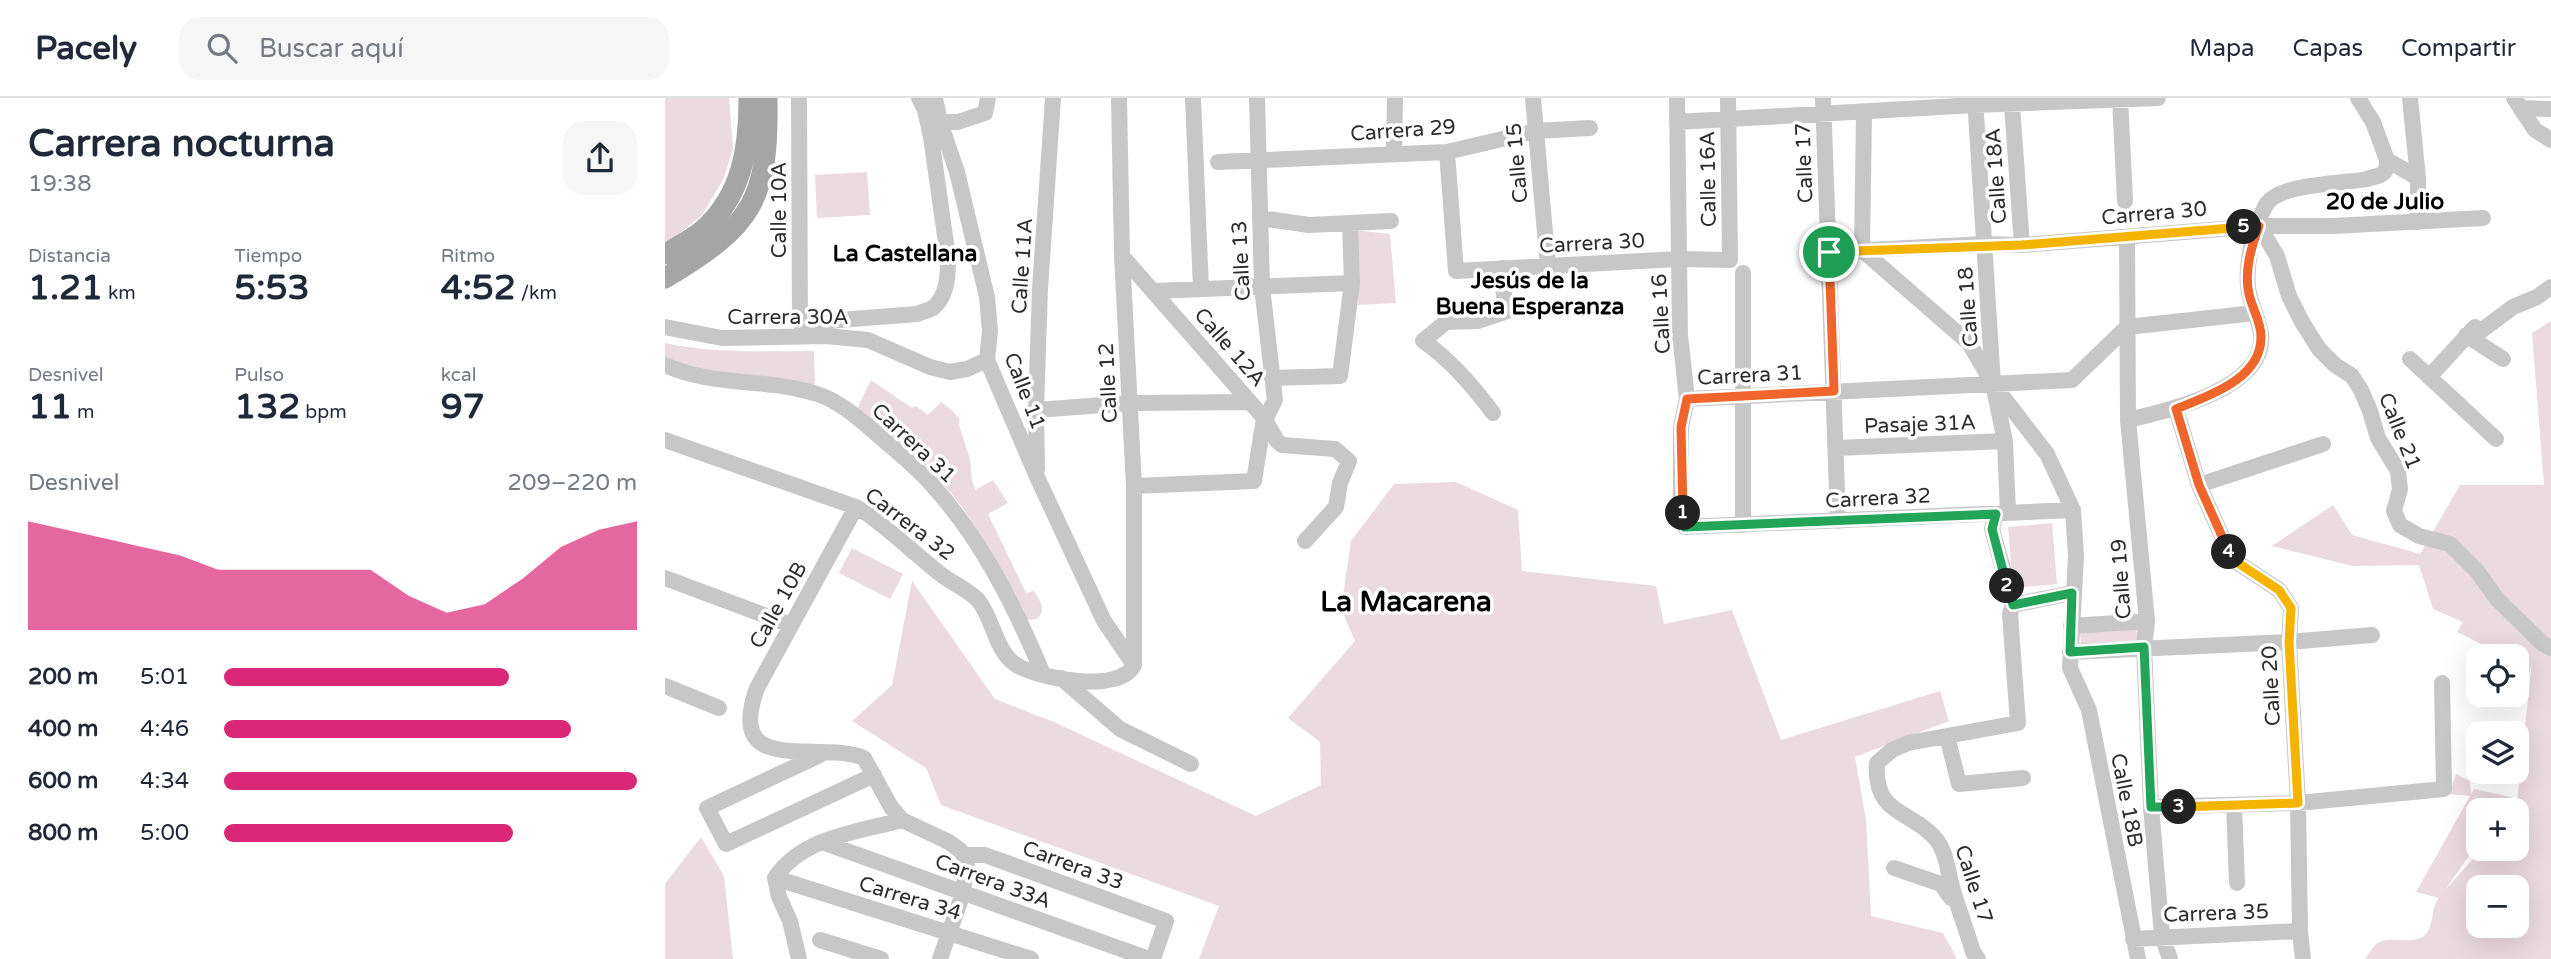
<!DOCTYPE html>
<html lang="es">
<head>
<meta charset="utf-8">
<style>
  :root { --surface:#fff; --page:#f6f6f7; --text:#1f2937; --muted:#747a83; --line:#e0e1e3; --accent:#db2777 }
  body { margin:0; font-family:"Varela Round",sans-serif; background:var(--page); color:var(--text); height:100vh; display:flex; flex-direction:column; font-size:26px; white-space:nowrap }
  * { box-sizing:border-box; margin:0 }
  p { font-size:23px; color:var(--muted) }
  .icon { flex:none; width:38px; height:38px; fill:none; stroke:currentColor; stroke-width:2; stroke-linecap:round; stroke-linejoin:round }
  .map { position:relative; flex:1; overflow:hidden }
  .panel { display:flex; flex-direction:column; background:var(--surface); width:665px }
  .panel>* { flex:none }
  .buttons { position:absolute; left:1801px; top:546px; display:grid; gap:14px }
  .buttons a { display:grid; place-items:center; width:63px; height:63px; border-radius:14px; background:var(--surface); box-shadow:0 7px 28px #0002; font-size:35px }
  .pin { position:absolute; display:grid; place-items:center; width:60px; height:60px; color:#fff; margin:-30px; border:4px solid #fff; border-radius:50%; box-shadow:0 2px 7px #0007 }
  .km { position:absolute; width:35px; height:35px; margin:-18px; border-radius:50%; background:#222; color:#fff; font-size:19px; line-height:35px; text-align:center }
  .round { display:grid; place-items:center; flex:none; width:74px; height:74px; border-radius:21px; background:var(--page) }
  .head { display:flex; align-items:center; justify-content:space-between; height:119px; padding:0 28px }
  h1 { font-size:38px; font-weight:800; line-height:52px }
  .metrics { display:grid; grid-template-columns:repeat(3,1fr); gap:10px; height:119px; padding:7px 28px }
  .metrics div { display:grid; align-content:center }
  .metrics b { font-size:35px; font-weight:800 }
  .metrics small { font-size:19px; font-weight:400 }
  .metrics p { font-size:19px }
  .chart { height:196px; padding:14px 28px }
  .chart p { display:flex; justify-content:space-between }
  .chart svg { width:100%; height:126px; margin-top:7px; fill:var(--accent); opacity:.7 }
  ul { padding:0 28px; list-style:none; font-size:23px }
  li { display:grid; grid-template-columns:112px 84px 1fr; align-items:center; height:52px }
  li i { height:18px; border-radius:9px; background:var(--accent) }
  header { display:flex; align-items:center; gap:42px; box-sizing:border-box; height:98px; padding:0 35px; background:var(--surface); border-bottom:2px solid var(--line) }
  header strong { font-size:33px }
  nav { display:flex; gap:38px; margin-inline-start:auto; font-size:24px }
  .search { width:490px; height:63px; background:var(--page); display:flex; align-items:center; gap:18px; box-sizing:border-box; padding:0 24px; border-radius:21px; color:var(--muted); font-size:26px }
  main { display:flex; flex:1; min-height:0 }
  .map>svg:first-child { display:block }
</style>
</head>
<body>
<header>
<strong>Pacely</strong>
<div class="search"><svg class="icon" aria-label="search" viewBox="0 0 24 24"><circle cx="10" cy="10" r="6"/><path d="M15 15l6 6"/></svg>Buscar aquí</div>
<nav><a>Mapa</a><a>Capas</a><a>Compartir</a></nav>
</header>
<main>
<section class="panel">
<div class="head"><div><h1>Carrera nocturna</h1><p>19:38</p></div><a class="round"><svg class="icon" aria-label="share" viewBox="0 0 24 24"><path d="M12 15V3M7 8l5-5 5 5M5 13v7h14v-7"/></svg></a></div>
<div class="metrics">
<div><p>Distancia</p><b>1.21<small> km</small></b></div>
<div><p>Tiempo</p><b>5:53</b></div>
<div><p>Ritmo</p><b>4:52<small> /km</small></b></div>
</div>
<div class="metrics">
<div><p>Desnivel</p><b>11<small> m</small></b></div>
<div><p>Pulso</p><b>132<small> bpm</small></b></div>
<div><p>kcal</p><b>97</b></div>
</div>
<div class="chart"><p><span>Desnivel</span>209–220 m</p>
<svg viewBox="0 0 160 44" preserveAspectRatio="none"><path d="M0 44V6L10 9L20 12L30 15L40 18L50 23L60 23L70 23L80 23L90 23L100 32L110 38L120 35L130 26L140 15L150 9L160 6V44z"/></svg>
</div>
<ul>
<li><b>200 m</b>5:01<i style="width:69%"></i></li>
<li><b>400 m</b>4:46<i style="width:84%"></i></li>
<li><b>600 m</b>4:34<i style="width:100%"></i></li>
<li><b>800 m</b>5:00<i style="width:70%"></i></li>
</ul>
</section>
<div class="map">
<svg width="1886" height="861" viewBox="0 0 1886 861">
  <rect width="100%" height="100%" fill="#fff"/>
  <path fill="#ebdadf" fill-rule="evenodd" d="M0,0H64L68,51L58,82L37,117L0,147Z
    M202,74L205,117L152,120L150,77Z
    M689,132L725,136L731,205L693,207Z
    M1886,223V861H1700C1703,857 1706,851 1710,847C1724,835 1746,849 1760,837C1770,827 1765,811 1774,800L1751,794L1805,698L1784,696L1791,676L1805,683L1806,696L1809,691L1846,699L1837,712H1813V745L1780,792L1817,751H1852L1851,712L1867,564L1857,605L1852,594V558H1832L1828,552L1792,534L1798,524L1768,511L1754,467L1688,468L1607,448L1668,407L1687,437L1755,456L1795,387H1879L1867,235ZM1813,789H1852V828H1813Z
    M0,245C50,256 99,253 149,253L150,287L31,271L0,262Z
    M206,282L247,310L251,308L263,317L276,304L287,312L294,321V327L305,361L307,382L310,392L328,382L343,405L323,416L361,495L369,493C375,503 382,511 372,521L362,522C338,478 317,431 284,393C258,362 224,336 192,311Z
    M791,384L853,412L857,473L991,488L999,526L1067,512L1116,642L1275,593L1284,623L1190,659L1201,722L1206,818L1278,835L1292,861H534L554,808L276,707L261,670L187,623L227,587L247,483L330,601L391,625L591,718L656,687L655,644L623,620L690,543L676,511L686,443L729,386Z
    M1387,425L1392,486L1348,490L1343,429Z
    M187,450L238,476L225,501L174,475Z
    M1473,531L1475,546L1416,549L1415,533Z
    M36,739L59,778L68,861H0V786Z"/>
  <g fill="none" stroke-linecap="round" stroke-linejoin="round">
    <path stroke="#c7c7c7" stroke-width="16" d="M134,0L135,225L252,216C257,214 265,212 269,209C283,197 283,175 283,159L266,39L260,12L254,0
      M270,0L275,24L292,74L322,199L325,233L322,262L373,381L439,523L469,567
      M454,0L457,158L469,388V567
      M528,0L536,191
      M592,0L597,189L610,302L602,318L599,320
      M868,0L883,168
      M1012,0L1015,237L1022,301L1016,329V400L1020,429L1408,412
      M1158,0L1173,423
      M1310,0L1328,286L1340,343L1343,415
      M1455,0L1460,103
      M1693,0L1708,24L1722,62
      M1745,0L1753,80V124
      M1849,0L1870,32L1886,42
      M1347,7L1357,147
      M1855,10L1886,11
      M1199,15L1197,152L1304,245L1328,286L1382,356L1408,412L1411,458L1405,570L1424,612L1473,861
      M275,24H293L320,15L323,0
      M1012,24L1310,7L1493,0
      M782,54L791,173L1014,161L1065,162L1063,0
      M729,55L730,0
      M1722,62L1753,80
      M553,64L782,54L871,33L925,30
      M595,120L644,127L726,123
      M1594,128L1612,158L1624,198L1637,224L1654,251L1670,267L1687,278L1696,292L1705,313L1713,340L1733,373L1735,391L1729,413L1735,427L1754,438L1785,446L1812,473L1832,501L1878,546L1886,550
      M1462,139L1463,322L1482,523L1479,549L1486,709L1497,838L1505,861
      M1164,154L1320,146L1357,147L1594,128H1668L1818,120
      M457,158L599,320L612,343L617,347L670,351L684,363L675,385L671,409L640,443
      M488,193L687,185
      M0,229L57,240L161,238L203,242L265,269L285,274L302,271L322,262
      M1801,237L1838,261
      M1805,241L1848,209L1872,199L1886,189
      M1745,261L1831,341
      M0,267C48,289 103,280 152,296C175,303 195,322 213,337C232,354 252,369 268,388C317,442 350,509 378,576
      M1764,279L1810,229
      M607,280L675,278L687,185L685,126
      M1022,301L1407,282L1462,229L1590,215
      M1511,311L1534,387L1567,461L1614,492L1626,510L1624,544L1633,705L1635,833L1638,861
      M371,312L465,305L585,304
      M828,315C808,288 786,262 758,243L781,224L813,223L840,214L837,170
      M1463,322C1502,313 1602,291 1596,236C1594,222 1587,209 1584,195C1579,170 1588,130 1601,107C1614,85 1677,86 1702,81C1706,79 1713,79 1717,76C1722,73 1722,67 1722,62
      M0,342L191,409L204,417C229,436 253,458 278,478C289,486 303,492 313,502C328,520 330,552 350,566C372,581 455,596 469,567
      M1171,350L1340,343
      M372,372L371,312L375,191L388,0
      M1534,387L1658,346
      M469,388L589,383L599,320
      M191,409L92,590C59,681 154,641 199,660L226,709L237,722L284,744L296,753L302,763L298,795L275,861
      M1078,427V175
      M0,480L126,527
      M1348,507L1407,495
      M1406,528L1482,523
      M1405,554L1624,544L1707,537
      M396,580L455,631L526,666
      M0,588L54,610
      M1282,638L1294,686L1358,680
      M155,657L42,710L61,746L209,677
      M1569,707L1572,785
      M1486,709L1633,705L1779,691L1777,585
      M157,744L484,861
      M299,757H320L501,823L488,861
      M1229,770L1276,786L1286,800
      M110,780L366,861
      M1468,841L1635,833
      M155,842L216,861
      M134,861L125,823L114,799L110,780C137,739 193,734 237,722
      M1313,861L1308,854C1302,833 1294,813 1288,792C1283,776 1282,755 1271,741C1247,712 1208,718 1212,665L1227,652L1243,645L1353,625L1345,516L1348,507L1327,431L1331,416"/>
    <path stroke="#a5a5a5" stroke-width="21" d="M0,156C12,149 26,142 37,133C77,98 84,51 84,0
      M0,180C87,128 104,103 102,0"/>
  </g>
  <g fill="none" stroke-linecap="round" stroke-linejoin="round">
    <defs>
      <path id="split-1" d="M1018,415L1016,329L1022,301L1169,293L1164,154"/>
      <path id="split-2" d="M1018,415L1020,429L1331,416L1327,431L1342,488"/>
      <path id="split-3" d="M1342,488L1348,507L1407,495L1405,554L1479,549L1486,709H1514"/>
      <path id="split-4" d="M1514,709L1633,705L1624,544L1626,510L1614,492L1567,461L1564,454"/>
      <path id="split-5" d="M1564,454L1534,387L1511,311C1543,298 1597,281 1596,238C1596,224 1587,210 1584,196C1579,173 1586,150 1594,128L1579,129"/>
      <path id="split-6" d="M1164,154L1357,147L1579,129"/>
    </defs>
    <use href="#split-1" stroke="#fff" stroke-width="14"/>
    <use href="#split-2" stroke="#fff" stroke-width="14"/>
    <use href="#split-3" stroke="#fff" stroke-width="14"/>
    <use href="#split-4" stroke="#fff" stroke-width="14"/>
    <use href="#split-5" stroke="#fff" stroke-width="14"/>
    <use href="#split-6" stroke="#fff" stroke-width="14"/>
    <use href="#split-1" stroke="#f0652b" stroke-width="9"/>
    <use href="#split-2" stroke="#22a559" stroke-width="9"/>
    <use href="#split-3" stroke="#22a559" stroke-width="9"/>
    <use href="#split-4" stroke="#f5b400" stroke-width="9"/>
    <use href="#split-5" stroke="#f0652b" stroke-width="9"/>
    <use href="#split-6" stroke="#f5b400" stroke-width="9"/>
  </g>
  <g text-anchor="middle" stroke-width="7" stroke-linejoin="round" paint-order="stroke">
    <g font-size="21" fill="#2d2d2d" stroke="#fff">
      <text transform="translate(738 32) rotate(-4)" y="7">Carrera 29</text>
      <text transform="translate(852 65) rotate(-95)" y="7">Calle 15</text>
      <text transform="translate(1139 65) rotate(-92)" y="7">Calle 17</text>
      <text transform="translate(1331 78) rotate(-94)" y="7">Calle 18A</text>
      <text transform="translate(1043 81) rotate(-91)" y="7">Calle 16A</text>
      <text transform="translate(114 112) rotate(-90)" y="7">Calle 10A</text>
      <text transform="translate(1489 115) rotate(-5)" y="7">Carrera 30</text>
      <text transform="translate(927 145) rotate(-3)" y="7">Carrera 30</text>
      <text transform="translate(576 163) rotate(-93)" y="7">Calle 13</text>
      <text transform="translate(357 168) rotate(-86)" y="7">Calle 11A</text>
      <text transform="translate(1303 209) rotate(-94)" y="7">Calle 18</text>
      <text transform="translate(996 216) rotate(-93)" y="7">Calle 16</text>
      <text x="123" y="226">Carrera 30A</text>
      <text transform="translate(565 249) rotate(49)" y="7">Calle 12A</text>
      <text transform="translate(1085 277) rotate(-3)" y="7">Carrera 31</text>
      <text transform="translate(443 285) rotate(-93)" y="7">Calle 12</text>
      <text transform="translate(360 293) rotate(69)" y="7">Calle 11</text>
      <text transform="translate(1255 326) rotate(-2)" y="7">Pasaje 31A</text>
      <text transform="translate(1735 333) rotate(68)" y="7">Calle 21</text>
      <text transform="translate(249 345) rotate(43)" y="7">Carrera 31</text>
      <text transform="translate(1213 400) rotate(-3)" y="7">Carrera 32</text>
      <text transform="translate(245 426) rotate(37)" y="7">Carrera 32</text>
      <text transform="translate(1456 481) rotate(-94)" y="7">Calle 19</text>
      <text transform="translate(113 507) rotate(-61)" y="7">Calle 10B</text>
      <text transform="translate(1606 588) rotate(-93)" y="7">Calle 20</text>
      <text transform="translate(1462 702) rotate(79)" y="7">Calle 18B</text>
      <text transform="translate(408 767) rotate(20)" y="7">Carrera 33</text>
      <text transform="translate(328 783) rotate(20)" y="7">Carrera 33A</text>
      <text transform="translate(1309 786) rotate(72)" y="7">Calle 17</text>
      <text transform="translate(245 800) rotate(17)" y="7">Carrera 34</text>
      <text transform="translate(1551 815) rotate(-2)" y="7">Carrera 35</text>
    </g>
    <g font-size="23" font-weight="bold" fill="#000" stroke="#fff">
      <text x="1720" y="111">20 de Julio</text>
      <text x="240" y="163">La Castellana</text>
      <text x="865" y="190">Jesús de la<tspan x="865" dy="26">Buena Esperanza</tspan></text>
    </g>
    <g font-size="28" font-weight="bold" fill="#000" stroke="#fff">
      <text x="741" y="513">La Macarena</text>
    </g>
  </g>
</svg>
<div class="buttons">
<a><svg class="icon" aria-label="locate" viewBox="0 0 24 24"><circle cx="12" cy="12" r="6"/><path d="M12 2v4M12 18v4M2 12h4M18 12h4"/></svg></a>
<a><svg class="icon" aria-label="layers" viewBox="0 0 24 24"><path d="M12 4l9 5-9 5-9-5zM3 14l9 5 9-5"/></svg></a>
<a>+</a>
<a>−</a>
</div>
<div class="pin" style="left:1164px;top:154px;background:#1e9e55"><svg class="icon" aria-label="arrive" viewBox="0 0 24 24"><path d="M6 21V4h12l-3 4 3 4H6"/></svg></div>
<b class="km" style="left:1018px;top:415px">1</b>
<b class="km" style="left:1342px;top:488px">2</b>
<b class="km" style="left:1514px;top:709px">3</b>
<b class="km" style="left:1564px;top:454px">4</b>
<b class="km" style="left:1579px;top:129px">5</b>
</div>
</main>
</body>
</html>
